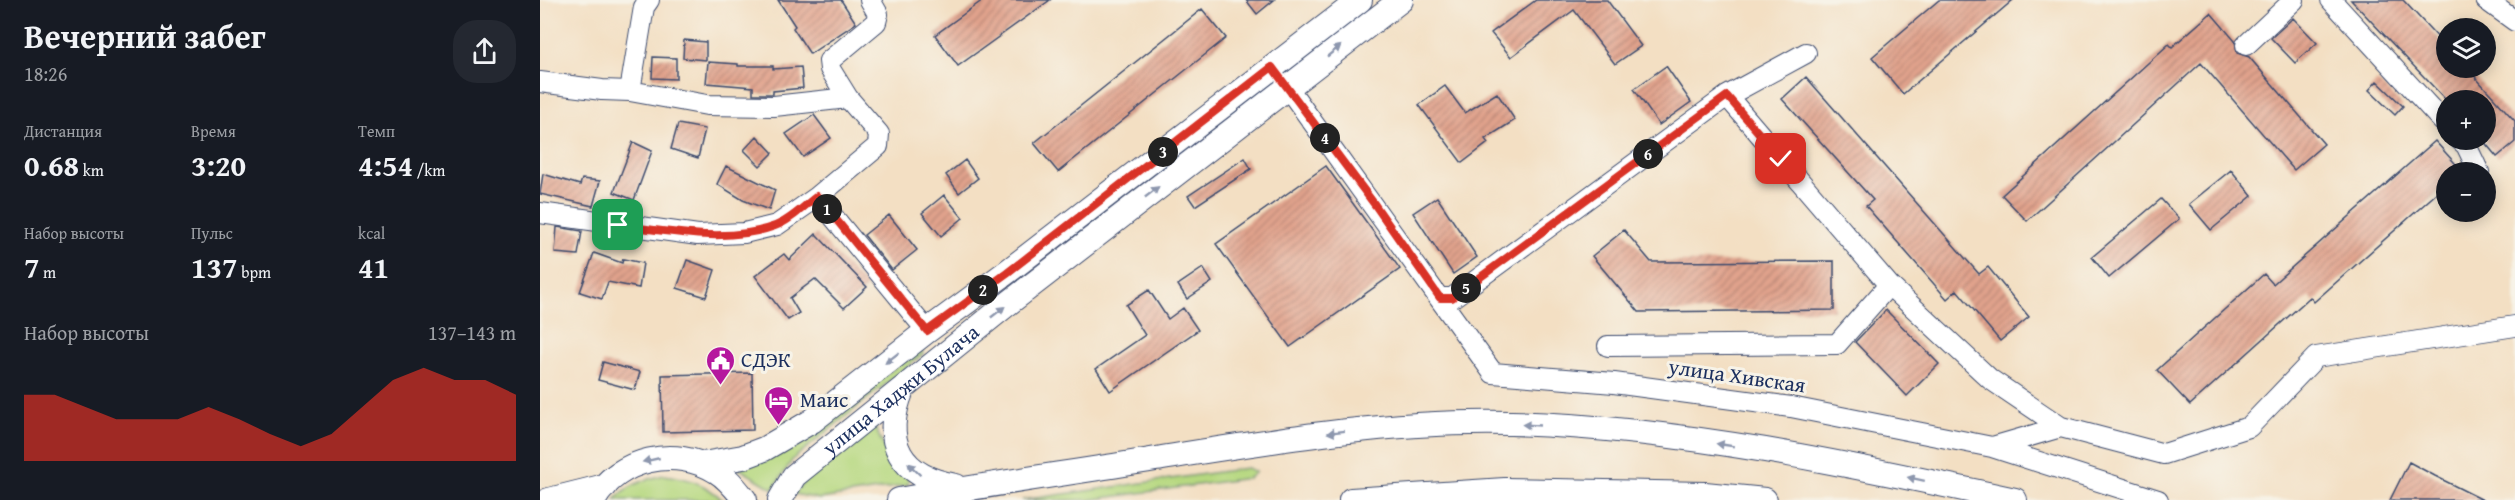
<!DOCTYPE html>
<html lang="ru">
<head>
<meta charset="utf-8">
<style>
  :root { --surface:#171b24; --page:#242831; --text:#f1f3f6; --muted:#9ea1a6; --accent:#d93025 }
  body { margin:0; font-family:"Gentium Book Plus",serif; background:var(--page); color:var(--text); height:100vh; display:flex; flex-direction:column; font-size:22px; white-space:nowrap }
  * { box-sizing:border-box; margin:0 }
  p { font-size:20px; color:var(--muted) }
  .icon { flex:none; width:33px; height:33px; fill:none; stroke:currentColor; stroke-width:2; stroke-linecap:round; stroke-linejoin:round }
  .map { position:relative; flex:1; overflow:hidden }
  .details { display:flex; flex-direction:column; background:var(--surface); width:540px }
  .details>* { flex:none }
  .fabs { position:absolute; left:1896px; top:18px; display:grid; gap:12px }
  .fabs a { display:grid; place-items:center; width:60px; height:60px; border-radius:50%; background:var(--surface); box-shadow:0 3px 15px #0003; font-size:30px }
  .pin { position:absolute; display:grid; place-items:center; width:51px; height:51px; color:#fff; margin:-26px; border-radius:12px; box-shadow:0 3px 9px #0006 }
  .km { position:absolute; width:30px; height:30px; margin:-15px; border-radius:50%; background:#222; color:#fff; font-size:16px; line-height:30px; text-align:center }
  .round { display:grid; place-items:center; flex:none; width:63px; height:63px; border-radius:24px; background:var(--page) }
  .headline { display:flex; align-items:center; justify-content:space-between; height:102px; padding:0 24px }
  h1 { font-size:33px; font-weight:600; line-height:45px }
  .metrics { display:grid; grid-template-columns:repeat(3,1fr); gap:9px; height:102px; padding:6px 24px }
  .metrics div { display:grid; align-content:center }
  .metrics b { font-size:30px; font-weight:600 }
  .metrics small { font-size:16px; font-weight:400 }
  .metrics p { font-size:16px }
  .chart { height:168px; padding:12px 24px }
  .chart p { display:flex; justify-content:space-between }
  .chart svg { width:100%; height:108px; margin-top:6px; fill:var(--accent); opacity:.7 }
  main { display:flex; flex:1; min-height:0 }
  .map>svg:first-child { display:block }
</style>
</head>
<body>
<main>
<section class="details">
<div class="headline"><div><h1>Вечерний забег</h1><p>18:26</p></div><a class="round"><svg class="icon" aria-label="share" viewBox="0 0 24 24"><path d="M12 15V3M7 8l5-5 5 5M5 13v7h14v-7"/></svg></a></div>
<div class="metrics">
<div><p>Дистанция</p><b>0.68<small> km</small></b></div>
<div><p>Время</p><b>3:20</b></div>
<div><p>Темп</p><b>4:54<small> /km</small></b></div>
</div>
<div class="metrics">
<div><p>Набор высоты</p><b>7<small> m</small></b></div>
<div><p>Пульс</p><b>137<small> bpm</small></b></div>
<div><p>kcal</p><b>41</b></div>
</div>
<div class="chart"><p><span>Набор высоты</span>137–143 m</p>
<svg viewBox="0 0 160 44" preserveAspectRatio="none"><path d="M0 44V17L10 17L20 22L30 27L40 27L50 27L60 22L70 27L80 33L90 38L100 33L110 22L120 11L130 6L140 11L150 11L160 17V44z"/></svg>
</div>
</section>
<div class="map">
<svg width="1975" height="500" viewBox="0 0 1975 500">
  <defs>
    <pattern id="building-hatch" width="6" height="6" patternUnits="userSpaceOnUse" patternTransform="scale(1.5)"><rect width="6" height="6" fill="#e1a38c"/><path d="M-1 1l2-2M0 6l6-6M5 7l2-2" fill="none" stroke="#b68576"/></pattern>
  </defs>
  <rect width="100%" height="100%" fill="#f7f3e8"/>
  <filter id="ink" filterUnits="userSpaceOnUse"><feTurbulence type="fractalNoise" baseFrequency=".0167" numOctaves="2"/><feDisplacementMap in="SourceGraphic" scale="12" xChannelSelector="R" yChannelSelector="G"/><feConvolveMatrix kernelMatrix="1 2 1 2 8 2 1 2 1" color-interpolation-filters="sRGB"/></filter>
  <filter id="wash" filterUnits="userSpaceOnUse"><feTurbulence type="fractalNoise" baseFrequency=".008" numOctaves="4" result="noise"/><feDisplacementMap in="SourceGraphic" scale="24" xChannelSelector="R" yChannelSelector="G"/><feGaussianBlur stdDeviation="1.35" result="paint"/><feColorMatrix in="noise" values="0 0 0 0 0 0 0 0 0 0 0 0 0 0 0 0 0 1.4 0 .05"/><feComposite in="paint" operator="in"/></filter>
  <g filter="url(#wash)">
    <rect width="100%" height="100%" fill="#f3dfc3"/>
    <path fill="#b6d87f" stroke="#68846e" stroke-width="1.5" d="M378,350H382L383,354L253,459L233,489L198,468L244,452Z
      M333,423L345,449L369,477L368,485L280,499L254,494L276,468Z
      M707,468L716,472L709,478L548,500H482Z
      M124,475C148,478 164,483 183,500H75C88,484 105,480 124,475Z"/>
    <g id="blocks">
      <path fill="url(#building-hatch)" d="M238,0H301L316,23L270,54L253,28L255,26Z
        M443,0H510L418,66L395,35Z
        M706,0H734L717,14Z
        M996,0H1067L1101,46L1075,64L1034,10L971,57L951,33Z
        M1399,0H1473L1363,94L1332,57Z
        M1811,0H1863L1906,46V68H1927L1975,121V142L1957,157L1946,144V100H1906Z
        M662,9L686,38L518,172L494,143Z
        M1671,13L1695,41L1697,53L1709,57L1784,144L1754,170L1661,63L1487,221L1462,195L1629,44L1632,47Z
        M1753,18L1777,43L1755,63L1731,38Z
        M144,40L166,42V60L143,58Z
        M113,57L136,58V79L112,78Z
        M168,62L198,64V66H233V69L261,67L263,88L233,91V94H213V87L166,83Z
        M1126,66L1151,102L1119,125L1094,89Z
        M1266,77L1439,274L1448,267L1489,317L1460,341L1417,290L1407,299L1326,206L1333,200L1242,99Z
        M1837,81L1863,106L1855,115L1829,90Z
        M905,86L925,113L957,93L975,120L945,139L948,143L922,163L879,105Z
        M274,115L291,138L263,157L246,134Z
        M138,124L165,129L158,158L131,149Z
        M217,136L233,153L220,166L204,150Z
        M1895,141L1923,172H1906V185L1774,302L1770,297L1650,405L1617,370L1724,274L1733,284Z
        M93,142L112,151L94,200L74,192Z
        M705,158L711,169L655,206L648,196Z
        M425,160L438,178L419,193L406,175Z
        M186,166L235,190L229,210L203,200L177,184Z
        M786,166L860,269L750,347L676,244Z
        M1691,170L1712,196L1671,230L1649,204Z
        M3,174L40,185L42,179L60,181L53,206L0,194Z
        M404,195L423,218L401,236L382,213Z
        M897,197L937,257L913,274L873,213Z
        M1621,199L1639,219L1569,278L1552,257Z
        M349,215L377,250L352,270L324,235Z
        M17,227L42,231L38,255L15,253Z
        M1084,230L1111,262L1294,261V310L1099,312L1052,256Z
        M276,234L327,287L304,308L275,279L250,298L259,313L248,320L215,276L244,254L249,260Z
        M54,253L82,263L83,259L103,263L99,288L68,282L62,299L40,292Z
        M147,260L175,270L166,297L137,288Z
        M663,268L672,282L647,299L638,285Z
        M609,290L628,319L643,308L658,330L570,391L556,369L605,335L586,305Z
        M1346,310L1399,364L1367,396L1315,342Z
        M63,362L100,372L95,390L58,380Z
        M212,373L213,430L123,432L122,375Z
        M1869,462L1895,476L1943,500H1850Z"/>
    </g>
  </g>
  <g filter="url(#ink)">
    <use href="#blocks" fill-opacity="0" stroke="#3b496d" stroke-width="1.5"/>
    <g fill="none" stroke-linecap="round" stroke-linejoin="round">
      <defs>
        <path id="minor" d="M1791,0L1906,125
          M1946,0L1975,21
          M1706,45L1754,0
          M0,82L62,90L90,91L167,105L234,106L308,98L339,134L338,146L277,197L237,225L204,233L158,235L0,213
          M748,88L899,298H912L1187,96L1266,53
          M90,91L104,7L109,0
          M1187,96L1349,285L1450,379L1521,427L1624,454L1709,427L1776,357L1975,326
          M308,98L290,69L289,61L336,22L338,14L330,0
          M1920,140L1926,145L1939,172
          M277,197L387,331
          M899,298L953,373L1074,383L1251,407L1452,447L1521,427
          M1068,346L1297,344L1349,285
          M1452,447L1618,500"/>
        <g id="major">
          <path d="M362,390C341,442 360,477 416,486"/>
          <path d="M163,464L203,457L224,449L272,421L387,331L467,272L820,0"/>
          <path d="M9,500L65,486"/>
          <path d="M54,500C78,458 136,446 176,471C188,478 196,489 205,500"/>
          <path id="s1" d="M240,500L254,476L465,306L861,0"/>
          <path d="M359,500C444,485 530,473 616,459C734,440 851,420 971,423C1141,428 1309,464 1475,500"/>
          <path d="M811,500L965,490L1165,494L1225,500"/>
        </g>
      </defs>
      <use href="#minor" stroke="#3b496d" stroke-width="22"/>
      <use href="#major" stroke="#3b496d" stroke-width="26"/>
      <use href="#minor" stroke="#fff" stroke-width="20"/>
      <use href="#major" stroke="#fff" stroke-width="24"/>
    </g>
    <defs><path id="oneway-solid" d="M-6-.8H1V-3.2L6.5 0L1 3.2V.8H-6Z" transform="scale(1.5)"/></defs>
    <g fill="#8d97ae">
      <use href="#oneway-solid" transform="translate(794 51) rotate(-39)"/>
      <use href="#oneway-solid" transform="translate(612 192) rotate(-38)"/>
      <use href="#oneway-solid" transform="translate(458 312) rotate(-38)"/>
      <use href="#oneway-solid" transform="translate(352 358) rotate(142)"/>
      <use href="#oneway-solid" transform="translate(991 425) rotate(-177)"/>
      <use href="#oneway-solid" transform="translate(796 432) rotate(173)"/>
      <use href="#oneway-solid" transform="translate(1185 445) rotate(-171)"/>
      <use href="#oneway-solid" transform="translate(111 460) rotate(167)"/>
      <use href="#oneway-solid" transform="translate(374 469) rotate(-136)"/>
      <use href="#oneway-solid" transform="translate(1376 479) rotate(-168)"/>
    </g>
  </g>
  <g fill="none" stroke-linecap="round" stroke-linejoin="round" filter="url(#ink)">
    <defs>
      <path id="route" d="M78,225C128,231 186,244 235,226C250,221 264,206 277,196L387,331L467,273L732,67L835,205L900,298H912L1187,96L1241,159"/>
    </defs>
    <use href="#route" stroke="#fff" stroke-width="12"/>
    <use href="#route" stroke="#d93025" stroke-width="8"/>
  </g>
  <defs>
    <symbol id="civic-pin" viewBox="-11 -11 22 30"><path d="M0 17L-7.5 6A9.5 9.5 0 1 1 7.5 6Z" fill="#b5179e" stroke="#f7f3e8"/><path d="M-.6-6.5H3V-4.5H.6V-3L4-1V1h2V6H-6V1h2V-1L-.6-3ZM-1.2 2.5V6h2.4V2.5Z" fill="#fff"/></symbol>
    <symbol id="hotel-pin" viewBox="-11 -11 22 30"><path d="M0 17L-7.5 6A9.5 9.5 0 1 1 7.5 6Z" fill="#b5179e" stroke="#f7f3e8"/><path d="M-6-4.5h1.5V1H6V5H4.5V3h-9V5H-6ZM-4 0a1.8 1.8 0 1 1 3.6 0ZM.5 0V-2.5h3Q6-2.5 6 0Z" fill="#fff"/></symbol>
  </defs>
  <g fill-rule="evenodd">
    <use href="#civic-pin" x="164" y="344" width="33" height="45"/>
    <use href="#hotel-pin" x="222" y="384" width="33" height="45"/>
  </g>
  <g text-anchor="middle" stroke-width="6" stroke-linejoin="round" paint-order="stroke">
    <g font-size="21" fill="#1b2f5e" stroke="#f7f3e8" text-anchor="start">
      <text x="201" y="367">СДЭК</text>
      <text x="260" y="407">Маис</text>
    </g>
    <g font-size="21" fill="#1b2f5e" stroke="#f7f3e8">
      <text transform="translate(1197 376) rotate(8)" y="7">улица Хивская</text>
      <text dy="7" stroke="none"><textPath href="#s1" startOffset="165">улица Хаджи Булача</textPath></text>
    </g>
  </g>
</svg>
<div class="fabs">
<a><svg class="icon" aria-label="layers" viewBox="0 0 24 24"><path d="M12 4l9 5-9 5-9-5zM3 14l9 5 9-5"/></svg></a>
<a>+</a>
<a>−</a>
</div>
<div class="pin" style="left:78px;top:225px;background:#1e9e55"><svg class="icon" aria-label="arrive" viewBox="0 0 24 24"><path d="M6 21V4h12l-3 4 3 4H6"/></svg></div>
<div class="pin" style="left:1241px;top:159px;background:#d93025"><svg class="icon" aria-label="check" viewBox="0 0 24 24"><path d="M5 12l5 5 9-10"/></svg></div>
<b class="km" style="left:287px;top:209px">1</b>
<b class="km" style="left:443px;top:290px">2</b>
<b class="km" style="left:623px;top:152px">3</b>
<b class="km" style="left:785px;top:138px">4</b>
<b class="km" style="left:926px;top:288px">5</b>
<b class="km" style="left:1108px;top:154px">6</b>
</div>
</main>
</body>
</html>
